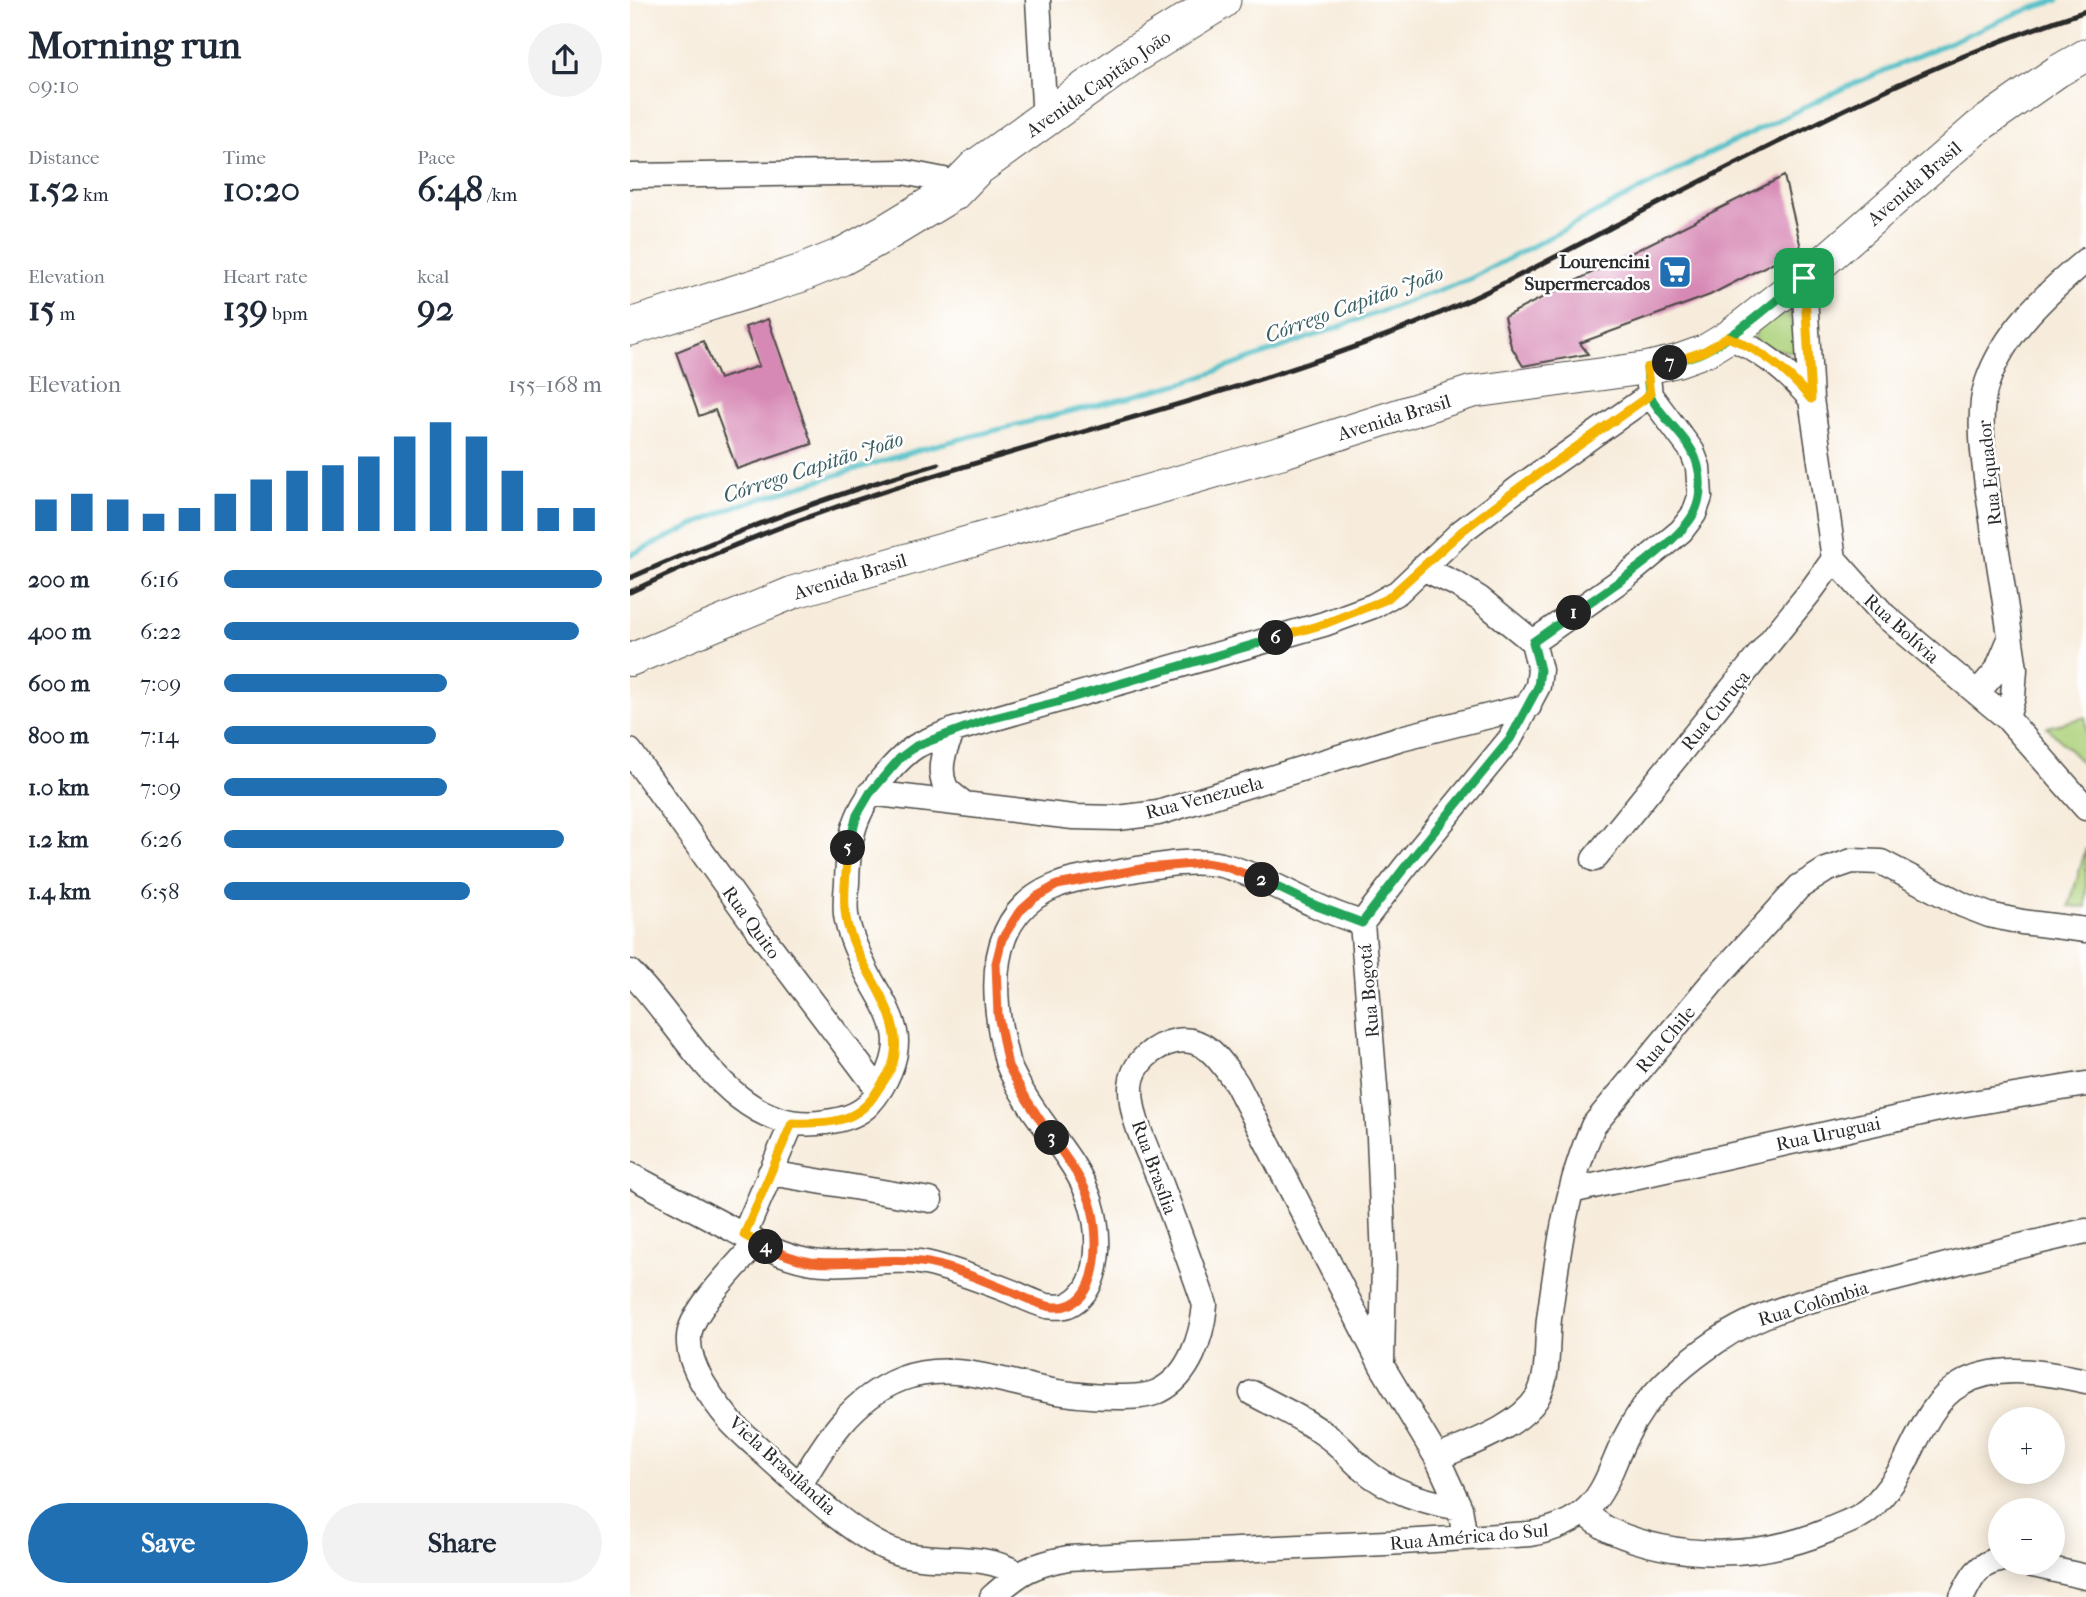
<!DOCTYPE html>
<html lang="en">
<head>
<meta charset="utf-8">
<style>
  :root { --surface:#fff; --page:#f2f2f3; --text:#1f2937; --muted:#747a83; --accent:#1f6fb2 }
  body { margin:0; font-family:"IM FELL French Canon",serif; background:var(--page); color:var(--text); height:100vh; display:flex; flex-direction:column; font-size:26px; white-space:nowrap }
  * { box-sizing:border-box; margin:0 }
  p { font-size:23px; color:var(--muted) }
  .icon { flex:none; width:38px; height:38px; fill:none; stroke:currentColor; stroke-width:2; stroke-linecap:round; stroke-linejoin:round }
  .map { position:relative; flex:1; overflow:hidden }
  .drawer { display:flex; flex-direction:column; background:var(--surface); width:630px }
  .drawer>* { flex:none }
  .controls { position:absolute; left:1358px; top:1407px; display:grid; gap:14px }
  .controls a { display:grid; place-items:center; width:77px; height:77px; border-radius:50%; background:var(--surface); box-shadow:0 4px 18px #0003; font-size:35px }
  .pin { position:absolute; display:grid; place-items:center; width:60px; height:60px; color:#fff; margin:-30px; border-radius:14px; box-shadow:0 4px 10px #0006 }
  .km { position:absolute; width:35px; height:35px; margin:-18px; border-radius:50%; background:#222; color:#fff; font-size:19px; line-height:35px; text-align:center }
  .round { display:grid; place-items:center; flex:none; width:74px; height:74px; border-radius:37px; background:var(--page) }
  .head { display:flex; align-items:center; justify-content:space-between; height:119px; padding:0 28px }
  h1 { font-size:38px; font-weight:700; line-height:52px }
  .stats { display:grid; grid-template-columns:repeat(3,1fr); gap:10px; height:119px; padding:7px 28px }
  .stats div { display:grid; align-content:center }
  .stats b { font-size:35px; font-weight:700 }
  .stats small { font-size:19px; font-weight:400 }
  .stats p { font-size:19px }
  .chart { height:196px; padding:14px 28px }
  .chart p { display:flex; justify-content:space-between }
  .chart svg { width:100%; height:126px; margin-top:7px; stroke:var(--accent); stroke-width:6 }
  .primary-button { display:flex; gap:14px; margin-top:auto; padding:14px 28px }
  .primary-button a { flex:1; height:80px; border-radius:42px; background:var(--accent); color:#fff; font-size:28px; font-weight:700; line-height:80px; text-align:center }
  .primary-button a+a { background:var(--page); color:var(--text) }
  ul { padding:0 28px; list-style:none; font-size:23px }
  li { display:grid; grid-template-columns:112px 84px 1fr; align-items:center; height:52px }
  li i { height:18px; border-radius:9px; background:var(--accent) }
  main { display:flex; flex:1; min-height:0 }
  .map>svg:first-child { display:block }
</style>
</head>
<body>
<main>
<section class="drawer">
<div class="head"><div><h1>Morning run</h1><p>09:10</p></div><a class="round"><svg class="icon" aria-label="share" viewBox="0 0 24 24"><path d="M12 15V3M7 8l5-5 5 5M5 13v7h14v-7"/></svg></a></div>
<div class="stats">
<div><p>Distance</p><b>1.52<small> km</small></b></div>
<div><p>Time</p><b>10:20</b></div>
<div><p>Pace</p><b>6:48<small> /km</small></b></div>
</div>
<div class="stats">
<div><p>Elevation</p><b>15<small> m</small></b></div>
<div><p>Heart rate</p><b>139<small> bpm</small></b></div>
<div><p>kcal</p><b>92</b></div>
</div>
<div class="chart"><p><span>Elevation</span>155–168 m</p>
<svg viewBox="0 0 160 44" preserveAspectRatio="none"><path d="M5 44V33M15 44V31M25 44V33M35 44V38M45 44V36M55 44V31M65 44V26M75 44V23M85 44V21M95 44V18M105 44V11M115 44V6M125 44V11M135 44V23M145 44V36M155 44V36"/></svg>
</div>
<ul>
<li><b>200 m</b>6:16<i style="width:100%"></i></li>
<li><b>400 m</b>6:22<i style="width:94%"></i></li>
<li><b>600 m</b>7:09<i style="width:59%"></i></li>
<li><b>800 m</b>7:14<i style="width:56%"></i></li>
<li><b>1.0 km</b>7:09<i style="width:59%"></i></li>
<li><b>1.2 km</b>6:26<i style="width:90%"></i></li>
<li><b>1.4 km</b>6:58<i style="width:65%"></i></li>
</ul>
<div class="primary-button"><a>Save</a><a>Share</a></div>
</section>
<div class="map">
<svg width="1456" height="1597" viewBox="0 0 1456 1597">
  <rect width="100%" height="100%" fill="#fff"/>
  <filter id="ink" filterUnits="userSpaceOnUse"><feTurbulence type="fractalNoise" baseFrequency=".0143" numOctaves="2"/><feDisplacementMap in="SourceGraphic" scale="14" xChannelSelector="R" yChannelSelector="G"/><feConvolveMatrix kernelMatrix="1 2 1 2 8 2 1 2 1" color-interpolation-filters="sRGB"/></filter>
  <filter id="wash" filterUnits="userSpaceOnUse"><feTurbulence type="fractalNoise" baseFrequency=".00686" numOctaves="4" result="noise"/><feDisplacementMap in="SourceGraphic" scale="28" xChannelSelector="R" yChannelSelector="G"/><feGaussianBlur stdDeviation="1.57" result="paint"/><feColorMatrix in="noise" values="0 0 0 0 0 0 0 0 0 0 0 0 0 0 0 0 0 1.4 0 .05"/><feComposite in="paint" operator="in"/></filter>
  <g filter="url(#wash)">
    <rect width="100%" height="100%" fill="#f7ecdb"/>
    <path fill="#add27b" stroke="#6c7e53" stroke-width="2" d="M1158,308L1169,353L1143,349L1124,340L1129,320Z
      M1456,717V767L1417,727Z
      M1456,848V907L1439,906Z"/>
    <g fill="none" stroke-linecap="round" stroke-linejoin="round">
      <path stroke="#52c0c8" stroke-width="5" d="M0,555L103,507L291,449L557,382L840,279L1076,155L1212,89L1385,14L1428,0"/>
    </g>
    <g id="blocks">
      <path fill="#d789b5" d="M1154,176L1171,248L1080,295L950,343L958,354L893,366L881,346L874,317Z
        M138,319L182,444L107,469L85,410L69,416L46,352L73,341L89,379L129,366L115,327Z"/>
    </g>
  </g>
  <g filter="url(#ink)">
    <use href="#blocks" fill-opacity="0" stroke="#4a4845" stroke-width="2"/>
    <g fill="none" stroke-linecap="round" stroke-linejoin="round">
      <defs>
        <path id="minor" d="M408,0L415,121
          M0,176L273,172L314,180L323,192
          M1174,278L1181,399L1204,559L1254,615L1377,718L1456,808
          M1098,337C1133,351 1157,371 1181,399
          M903,642L994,578L1051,531L1064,514L1070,497L1068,467L1062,451L1020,395
          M1347,693L1367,670L1380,639
          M1377,718L1383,697L1385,669C1378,622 1371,574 1363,527C1358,487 1344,421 1357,383C1374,332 1416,294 1456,260
          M324,730C315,747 307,767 315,786C318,792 327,798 332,802
          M0,751L128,930L248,1089
          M240,793L443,817L488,818L528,813L771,738L899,706
          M964,859L1180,592L1204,559
          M0,972C56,1027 102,1138 196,1122C212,1120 228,1116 239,1104C255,1086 270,1056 265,1032C259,1004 238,981 229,955C224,944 219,932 217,920C214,909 216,895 217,883C218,835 225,809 258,772C266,763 274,754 285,747C296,740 311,736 324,730L694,624L743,606L768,592L832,531L890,487L1020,395L1017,368
          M140,1173L300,1200
          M0,1175C32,1192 64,1209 96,1226C122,1240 147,1255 177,1261C219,1269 263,1254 304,1265C330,1272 356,1282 382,1292C393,1297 405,1303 417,1306C426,1307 435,1308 442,1303C473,1285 470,1232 461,1203C448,1161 412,1128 391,1090C386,1081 380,1071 377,1061C361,998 352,914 428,885C447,877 470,876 490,872C522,867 559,858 591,865C624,873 654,891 685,905C700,912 716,918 732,923
          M941,1191L1313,1108L1456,1084
          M114,1235L162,1123
          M126,1243C109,1264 60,1311 59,1337C57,1367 83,1400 101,1422C112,1434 125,1444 136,1455C168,1484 228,1541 269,1553C307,1564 353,1551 388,1574
          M752,1364L754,1259L749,1137L732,923L775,867L880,739L908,686L910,670L903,642L850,599L826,584L792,568
          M622,1393C648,1407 677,1420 701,1439C712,1447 721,1459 732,1468C759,1492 796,1502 830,1508
          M807,1458C838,1444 888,1428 907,1398C920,1376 916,1343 919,1319C928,1253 936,1187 963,1126L1081,984L1142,917L1169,887L1196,870L1222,861L1251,862L1333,905L1359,915L1392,922L1456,930
          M170,1485C195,1442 222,1398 271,1379C317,1362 362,1378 407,1388C433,1394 461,1397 487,1397C500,1397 518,1397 529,1391C560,1376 572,1336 575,1305C561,1264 546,1224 531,1184C520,1154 500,1120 501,1087C502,1063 524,1045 546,1041C576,1035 592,1063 607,1084L752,1366L807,1458L830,1508L835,1538
          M955,1513C963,1519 972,1527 981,1531C1049,1561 1130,1559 1199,1530C1214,1523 1234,1517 1245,1504C1256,1492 1265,1480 1273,1466C1288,1439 1302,1399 1331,1384C1369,1362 1416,1373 1456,1381
          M1394,1563L1456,1577
          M362,1597C390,1572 401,1565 438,1558L756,1543L900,1534C987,1518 970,1468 1013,1408C1033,1381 1059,1360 1087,1341C1135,1307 1199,1296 1256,1281C1322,1264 1389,1245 1456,1231
          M1332,1597C1341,1578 1348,1563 1370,1560"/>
        <path id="major" d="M0,660L164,592L653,452L841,392L1017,368L1047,361L1075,351L1098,337L1191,264L1348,127L1428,71L1456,55"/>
        <path id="highway" d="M0,327L169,274L211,257L257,232L323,192L346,168L505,54L592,0"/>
      </defs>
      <use href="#minor" stroke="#4a4845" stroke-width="27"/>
      <use href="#major" stroke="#4a4845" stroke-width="34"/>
      <use href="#highway" stroke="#4a4845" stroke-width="39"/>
      <use href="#minor" stroke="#fff" stroke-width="24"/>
      <use href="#major" stroke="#fff" stroke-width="32"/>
      <use href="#highway" stroke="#fff" stroke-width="37"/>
      <path stroke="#2b2b2b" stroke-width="5" d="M0,578C100,533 202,494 308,464
        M0,592C85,551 174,516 264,488C430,435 599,396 762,333C838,304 910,265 982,227C1137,148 1290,64 1456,11"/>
    </g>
  </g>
  <g fill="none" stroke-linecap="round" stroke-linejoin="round" filter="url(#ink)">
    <defs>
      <path id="split-1" d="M944,613C973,593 1050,542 1064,513C1073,495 1072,469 1062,451C1053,434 1026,411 1020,395C1017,387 1018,376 1017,368C1036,363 1057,360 1075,351C1111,333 1142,303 1174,278"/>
      <path id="split-2" d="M632,880L687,906L732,923L775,867L880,739L908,687L910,670L903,642L944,613"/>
      <path id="split-3" d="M422,1138L397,1100L378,1066L368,1015L366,963L372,939L389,912L406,897L427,885L516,868L575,863L593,866L632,880"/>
      <path id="split-4" d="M136,1247C150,1253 165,1260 181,1262C220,1266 260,1256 298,1263C328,1269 357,1282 384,1293C397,1298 410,1306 424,1307C473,1310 470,1232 460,1202C453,1179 436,1158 422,1138"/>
      <path id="split-5" d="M136,1247L114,1235L162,1123C196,1124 228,1124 247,1091C255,1079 264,1067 265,1053C271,1007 224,964 216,918C212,896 217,870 218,848"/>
      <path id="split-6" d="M218,848L227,815L240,793L270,758L286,746L356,720L427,702L646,638"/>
      <path id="split-7" d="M646,638L694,624L757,599L832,531L890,487L1020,395L1017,368L1040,363"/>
      <path id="split-8" d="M1040,363L1075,351L1098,337C1133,351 1157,371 1181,399L1174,278"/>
    </defs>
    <use href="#split-1" stroke="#fff" stroke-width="14"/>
    <use href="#split-2" stroke="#fff" stroke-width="14"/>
    <use href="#split-3" stroke="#fff" stroke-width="14"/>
    <use href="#split-4" stroke="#fff" stroke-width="14"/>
    <use href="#split-5" stroke="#fff" stroke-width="14"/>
    <use href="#split-6" stroke="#fff" stroke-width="14"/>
    <use href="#split-7" stroke="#fff" stroke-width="14"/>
    <use href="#split-8" stroke="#fff" stroke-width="14"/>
    <use href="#split-1" stroke="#22a559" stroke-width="9"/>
    <use href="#split-2" stroke="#22a559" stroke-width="9"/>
    <use href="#split-3" stroke="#f0652b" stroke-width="9"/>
    <use href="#split-4" stroke="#f0652b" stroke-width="9"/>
    <use href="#split-5" stroke="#f5b400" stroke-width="9"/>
    <use href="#split-6" stroke="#22a559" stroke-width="9"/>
    <use href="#split-7" stroke="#f5b400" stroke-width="9"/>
    <use href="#split-8" stroke="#f5b400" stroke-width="9"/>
  </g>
  <defs>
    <symbol id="supermarket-square" viewBox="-11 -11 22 22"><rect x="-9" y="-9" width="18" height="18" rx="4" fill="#1f6fb2" stroke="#fff"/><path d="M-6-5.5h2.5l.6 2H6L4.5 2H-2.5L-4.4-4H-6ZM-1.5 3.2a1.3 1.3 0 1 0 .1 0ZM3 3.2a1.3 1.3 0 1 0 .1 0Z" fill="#fff"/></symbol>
  </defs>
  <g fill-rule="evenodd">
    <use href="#supermarket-square" x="1026" y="253" width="38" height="38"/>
  </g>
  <g text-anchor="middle" stroke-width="5" stroke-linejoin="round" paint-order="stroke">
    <g font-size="19" fill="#2b2b2b" stroke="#fff">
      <text transform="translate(468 83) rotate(-35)" y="7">Avenida Capitão João</text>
      <text transform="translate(1284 183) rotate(-41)" y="7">Avenida Brasil</text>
      <text transform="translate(764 417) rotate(-17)" y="7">Avenida Brasil</text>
      <text transform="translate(1359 473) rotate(-96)" y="7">Rua Equador</text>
      <text transform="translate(220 576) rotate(-17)" y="7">Avenida Brasil</text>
      <text transform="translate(1272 628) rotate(42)" y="7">Rua Bolívia</text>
      <text transform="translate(1085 710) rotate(-51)" y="7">Rua Curuça</text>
      <text transform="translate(574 797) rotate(-15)" y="7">Rua Venezuela</text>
      <text transform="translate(122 922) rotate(54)" y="7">Rua Quito</text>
      <text transform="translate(738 991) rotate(-95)" y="7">Rua Bogotá</text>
      <text transform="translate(1035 1039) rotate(-50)" y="7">Rua Chile</text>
      <text transform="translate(1198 1133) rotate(-12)" y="7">Rua Uruguai</text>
      <text transform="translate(525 1167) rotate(70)" y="7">Rua Brasília</text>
      <text transform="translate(1183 1303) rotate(-17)" y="7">Rua Colômbia</text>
      <text transform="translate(153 1465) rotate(42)" y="7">Viela Brasilândia</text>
      <text transform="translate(839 1536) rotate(-5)" y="7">Rua América do Sul</text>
    </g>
    <g font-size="19" font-weight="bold" fill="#2b2b2b" stroke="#fff" text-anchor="end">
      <text x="1020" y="268">Lourencini<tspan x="1020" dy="22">Supermercados</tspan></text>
    </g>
    <g font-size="21" font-style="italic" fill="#395f62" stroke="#fff">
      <text transform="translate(724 304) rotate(-20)" y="7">Córrego Capitão João</text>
      <text transform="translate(183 467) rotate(-18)" y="7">Córrego Capitão João</text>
    </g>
  </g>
</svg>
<div class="controls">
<a>+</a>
<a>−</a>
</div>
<div class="pin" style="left:1174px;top:278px;background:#1e9e55"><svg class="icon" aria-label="arrive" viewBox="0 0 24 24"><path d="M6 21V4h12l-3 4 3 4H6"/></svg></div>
<b class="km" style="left:944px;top:613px">1</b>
<b class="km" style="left:632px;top:880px">2</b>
<b class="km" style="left:422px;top:1138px">3</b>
<b class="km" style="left:136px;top:1247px">4</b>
<b class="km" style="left:218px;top:848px">5</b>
<b class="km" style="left:646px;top:638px">6</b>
<b class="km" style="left:1040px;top:363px">7</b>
</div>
</main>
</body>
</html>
